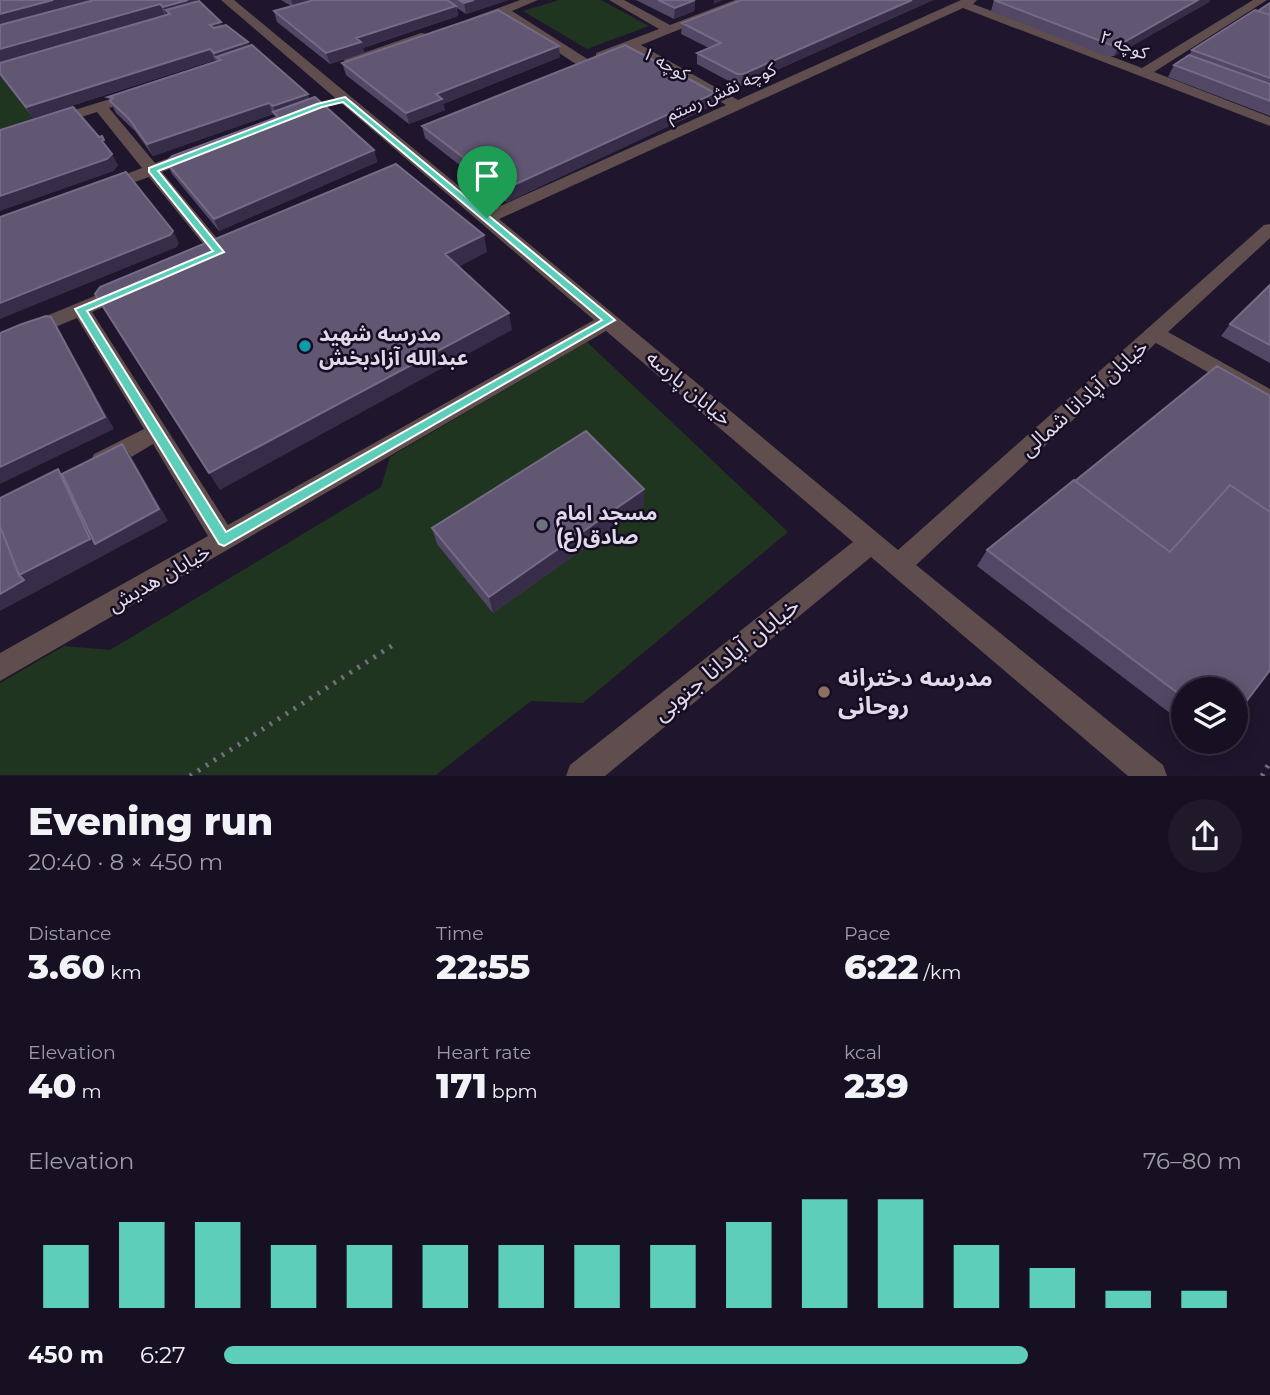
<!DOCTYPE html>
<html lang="en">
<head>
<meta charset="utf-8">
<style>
  :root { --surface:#171022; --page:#20192a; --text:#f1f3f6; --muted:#9e9da5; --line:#363040; --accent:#5dceb9 }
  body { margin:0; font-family:Montserrat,"Noto Sans Arabic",sans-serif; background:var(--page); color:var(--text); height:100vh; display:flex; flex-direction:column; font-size:26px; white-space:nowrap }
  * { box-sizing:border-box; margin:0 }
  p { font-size:23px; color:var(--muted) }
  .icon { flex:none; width:38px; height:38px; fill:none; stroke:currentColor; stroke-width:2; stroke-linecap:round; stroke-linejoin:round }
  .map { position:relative; height:776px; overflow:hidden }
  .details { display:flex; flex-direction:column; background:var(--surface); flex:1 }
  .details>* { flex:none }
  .fabs { position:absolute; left:1171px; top:677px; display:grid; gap:14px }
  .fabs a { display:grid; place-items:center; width:77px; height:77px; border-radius:50%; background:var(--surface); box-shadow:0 4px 18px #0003,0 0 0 2px var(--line); font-size:35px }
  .pin { position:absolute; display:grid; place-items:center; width:60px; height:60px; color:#fff; margin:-72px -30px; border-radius:50% 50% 50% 0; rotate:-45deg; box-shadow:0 0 7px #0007 }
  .pin .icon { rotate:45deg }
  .round { display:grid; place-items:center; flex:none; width:74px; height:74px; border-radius:37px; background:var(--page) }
  .summary { display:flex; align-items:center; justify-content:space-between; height:119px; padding:0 28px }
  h1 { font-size:38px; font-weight:800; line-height:52px }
  .stats { display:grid; grid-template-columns:repeat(3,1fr); gap:10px; height:119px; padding:7px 28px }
  .stats div { display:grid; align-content:center }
  .stats b { font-size:35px; font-weight:800 }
  .stats small { font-size:19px; font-weight:400 }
  .stats p { font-size:19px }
  .chart { height:196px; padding:14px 28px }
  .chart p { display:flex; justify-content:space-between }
  .chart svg { width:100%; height:126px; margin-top:7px; stroke:var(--accent); stroke-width:6 }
  ul { padding:0 28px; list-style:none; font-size:23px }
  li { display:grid; grid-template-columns:112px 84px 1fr; align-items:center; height:52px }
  li i { height:18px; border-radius:9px; background:var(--accent) }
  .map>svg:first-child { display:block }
</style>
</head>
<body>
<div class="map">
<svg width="1270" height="776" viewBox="0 0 1270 776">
  <rect width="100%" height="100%" fill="#1f162d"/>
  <path fill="#20351f" d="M559,0H601L649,26L587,49L523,11Z
    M0,76L33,118L0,129Z
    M587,342L788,532L583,703L531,701L436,775H0V683L64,646L110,650L381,487L390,457Z"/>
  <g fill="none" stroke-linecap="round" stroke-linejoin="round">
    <path stroke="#756e81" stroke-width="5" stroke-dasharray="2.5 7" stroke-linecap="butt" d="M190,776L393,645
      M1262,776L1270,762"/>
    <path fill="#5f4e4d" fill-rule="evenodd" d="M221,0H234L489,211L726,105L630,50L606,59H596V53L659,29L609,0H624L670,25L735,0H752L641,45L738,100L961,0H977L973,4L1142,68L1253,0H1267L1154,72L1270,117V126L963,8L499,219L898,550L1264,225L1270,224V238L1168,332L1270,389V407L1156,343L916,565L1163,765L1167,776H1128L871,557L605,776H566L570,765L853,542L606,331L0,681V653L208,536L153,444C137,453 112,472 94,466L91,460L94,454L144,429L77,318L0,350V335L119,286H133L135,290L133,294L92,312L228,525L594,320Z
      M520,0H538L512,11L589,60V66H579L501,15L472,24L466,20Z
      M421,33L426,34V40L350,64L343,60Z
      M136,91L141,92V98L109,108L155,163L188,151H200L202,154L200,157L162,172L225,248L228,252L225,256H213L149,177L112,190H100L98,187L100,184L142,168L97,112L0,143V133Z"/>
  </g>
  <path fill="#524765" d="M0,0H196V2L223,26L248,42L249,46L309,99L374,150L377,162L219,231L172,174L166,162L276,118L275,116L273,114L153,156L135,131L116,113L108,97L216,61L215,60L33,118L0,76Z
    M281,0H508L466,14L457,8L458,16L363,48L364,53L330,64L277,22L274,11L291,6Z
    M636,0H695L694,11L674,19Z
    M741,0H933L741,86L736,85L697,64V53L709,48L681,34L682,23Z
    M994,0L1209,2L1114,56H1106L991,11Z
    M1270,3V116L1168,77L1174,65L1189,55L1192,50Z
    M560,57L443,104L445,110L409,124L346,75L342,63Z
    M715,93L714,105L507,202L425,138L422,126Z
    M1270,285V363L1221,336L1230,324Z
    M1075,481L1183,690V723L977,566L987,550Z
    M644,506L493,613L437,544L432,528Z"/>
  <path fill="#372d49" d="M53,0H98L0,26V14Z
    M188,0H196L199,9L166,10L169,17L167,18L163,7Z
    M291,0H321L294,8Z
    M474,0H508L466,14L464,3Z
    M695,0L694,11L674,19L675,8Z
    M714,0H723L714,4Z
    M912,0H933L741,86L743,74Z
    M1198,0H1210L1209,2L1114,56L1119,45Z
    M160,4L165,15L0,62V49Z
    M456,6L458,16L363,48L364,53L330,64L326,53L356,38Z
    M221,22L225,31L212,30L210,25Z
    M248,42L252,53L216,57L219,64L214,53Z
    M559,46L560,57L443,104L445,110L409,124L406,113L436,94Z
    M210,49L215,60L33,118L26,107Z
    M715,93L714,105L507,202L505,189Z
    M308,94L311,106L276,115L273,106Z
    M269,103L273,114L153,156L147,144Z
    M374,150L377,162L219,231L214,219Z
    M112,154L118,165L114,171L0,211V196Z
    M173,231L179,243L177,247L0,319V303Z
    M484,235L487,252L449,272L445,254Z
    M509,313L512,330L220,490L209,473Z
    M51,317L59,330L114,429L0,484V467Z
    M122,444L131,456L168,521L0,611V594L19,575L58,469L72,486Z
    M644,489V506L493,613L489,597Z"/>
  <path fill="#615773" stroke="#756b86" stroke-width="2" d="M0,0H53L0,14Z
    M94,0H188L163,7L160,4L0,49V25Z
    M314,0H447L456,6L356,38L361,42L326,53L274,11Z
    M459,0H474L464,3Z
    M658,0H695L675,8Z
    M741,0H912L743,74H737L697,53L721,43L682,23Z
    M994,0H1198L1119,45H1111Z
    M199,1L221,22L210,25L214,28L226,25L248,42L214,53L210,49L26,107L0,73V63L170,14L166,10Z
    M1270,3V15L1258,11Z
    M498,10L559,46L436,94L442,99L406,113L342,63Z
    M1255,10L1270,15V78L1192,50Z
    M252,45L308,94L273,106L269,103L147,144L129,119L110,101L113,98L108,97L221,60L216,57Z
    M625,45L715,93L505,189L422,126Z
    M1189,55L1270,84V101L1174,65Z
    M315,97L374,150L214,219L166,162L172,156L278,117L273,112Z
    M73,107L99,137L102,136L104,140L102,141L112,154L107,159L0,196V130Z
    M396,164L484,235L445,254L509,313L209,473L95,294L100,287Z
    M126,172L173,231L170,235L0,303V217Z
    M1270,285V345L1230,324Z
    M46,316L51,317L105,417L0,467V333L22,324Z
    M1217,366L1270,396V512L1230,485L1170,552L1075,481Z
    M586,431L644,489L489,597L432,528Z
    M122,444L159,509L95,544L62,474Z
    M58,469L90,539L19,575L0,526V498Z
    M1074,480L1170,552L1230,485L1270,512V670L1236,715V690H1183V697L987,550Z
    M0,526L19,575L24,580L0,594Z"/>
  <path fill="#5dceb9" stroke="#fff" stroke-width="2" fill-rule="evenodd" d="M345,97L615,320L224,546L219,544L75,309L213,251L149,172V168L317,104ZM343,102L602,320L226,532L87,311L224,252L158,171L322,107Z"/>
  <circle fill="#0f9aa8" stroke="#160d23" stroke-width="2.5" cx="305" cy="346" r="7"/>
  <circle fill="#6b7280" stroke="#160d23" stroke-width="2.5" cx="542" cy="525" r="7"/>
  <circle fill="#8d6e63" stroke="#160d23" stroke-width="2.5" cx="824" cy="692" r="7"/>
  <g text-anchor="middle" stroke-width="5" stroke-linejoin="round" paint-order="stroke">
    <g font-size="18" fill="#dfdaea" stroke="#160d23">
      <text transform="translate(1124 45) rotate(21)" y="6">کوچه ۲</text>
      <text transform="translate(666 64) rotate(29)" y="6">کوچه ۱</text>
      <text transform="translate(721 92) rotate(-24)" y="6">کوچه نقش رستم</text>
    </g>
    <g font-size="21" font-weight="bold" fill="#dfdaea" stroke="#160d23" text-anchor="start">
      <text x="319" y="341">مدرسه شهید<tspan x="319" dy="24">عبدالله آزادبخش</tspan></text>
      <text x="556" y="520">مسجد امام<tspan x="556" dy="24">صادق(ع)</tspan></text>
    </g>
    <g font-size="21" fill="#dfdaea" stroke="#160d23">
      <text transform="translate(689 388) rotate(40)" y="7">خیابان پارسه</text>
      <text transform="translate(1084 398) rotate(-42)" y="7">خیابان آپادانا شمالی</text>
      <text transform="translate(159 578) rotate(-30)" y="7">خیابان هدیش</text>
    </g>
    <g font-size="24" fill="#dfdaea" stroke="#160d23">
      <text transform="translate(726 659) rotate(-39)" y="8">خیابان آپادانا جنوبی</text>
    </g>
    <g font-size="24" font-weight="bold" fill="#dfdaea" stroke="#160d23" text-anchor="start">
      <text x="838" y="686">مدرسه دخترانه<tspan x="838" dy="28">روحانی</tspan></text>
    </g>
  </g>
</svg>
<div class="fabs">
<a><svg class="icon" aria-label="layers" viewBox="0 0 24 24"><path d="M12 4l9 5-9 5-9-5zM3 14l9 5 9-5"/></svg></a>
</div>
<div class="pin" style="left:487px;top:218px;background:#1e9e55"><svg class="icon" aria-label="arrive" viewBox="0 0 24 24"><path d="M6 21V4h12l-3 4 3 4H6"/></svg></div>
</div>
<section class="details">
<div class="summary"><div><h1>Evening run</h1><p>20:40 · 8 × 450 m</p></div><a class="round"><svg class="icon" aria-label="share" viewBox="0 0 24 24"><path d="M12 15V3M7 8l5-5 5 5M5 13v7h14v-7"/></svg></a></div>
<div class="stats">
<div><p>Distance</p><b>3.60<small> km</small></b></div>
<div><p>Time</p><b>22:55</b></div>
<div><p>Pace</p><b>6:22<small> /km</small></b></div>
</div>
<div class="stats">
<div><p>Elevation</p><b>40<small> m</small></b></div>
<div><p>Heart rate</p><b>171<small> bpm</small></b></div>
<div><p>kcal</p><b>239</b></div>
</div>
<div class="chart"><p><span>Elevation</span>76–80 m</p>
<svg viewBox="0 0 160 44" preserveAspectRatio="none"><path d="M5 44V22M15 44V14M25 44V14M35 44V22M45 44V22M55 44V22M65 44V22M75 44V22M85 44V22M95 44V14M105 44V6M115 44V6M125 44V22M135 44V30M145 44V38M155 44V38"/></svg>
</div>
<ul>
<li><b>450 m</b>6:27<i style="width:79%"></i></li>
</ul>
</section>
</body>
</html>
